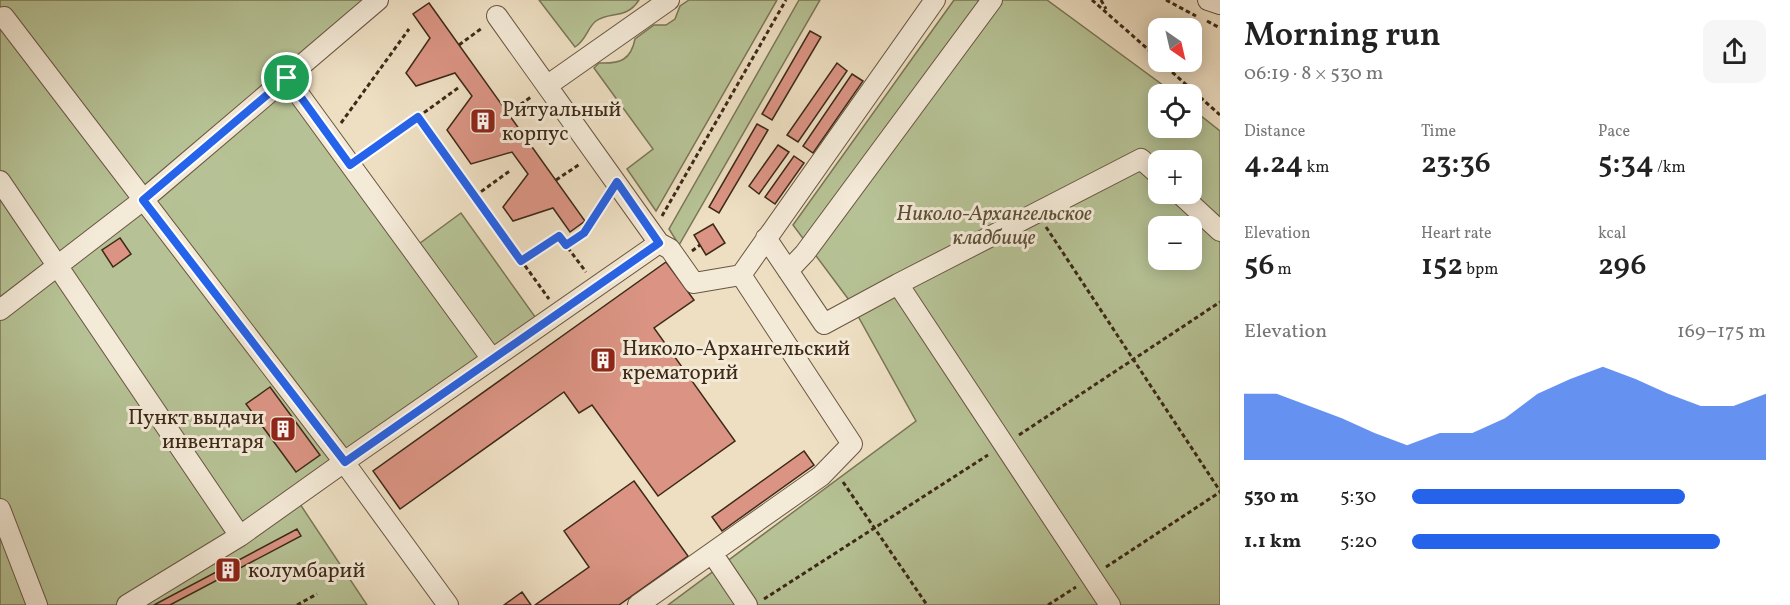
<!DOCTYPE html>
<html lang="en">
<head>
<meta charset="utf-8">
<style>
  :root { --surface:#fff; --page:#f6f6f6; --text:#222; --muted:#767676; --accent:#2563eb }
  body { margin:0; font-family:Vollkorn,serif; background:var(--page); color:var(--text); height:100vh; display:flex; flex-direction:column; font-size:22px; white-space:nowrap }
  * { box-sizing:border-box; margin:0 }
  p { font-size:20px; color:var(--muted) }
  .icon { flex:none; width:33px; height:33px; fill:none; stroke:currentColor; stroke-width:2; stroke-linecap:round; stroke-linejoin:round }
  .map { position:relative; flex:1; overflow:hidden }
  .side { display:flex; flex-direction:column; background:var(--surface); width:570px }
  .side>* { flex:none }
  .needle { width:39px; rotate:146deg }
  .buttons { position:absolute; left:1148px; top:18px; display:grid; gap:12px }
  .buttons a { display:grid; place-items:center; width:54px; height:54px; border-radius:12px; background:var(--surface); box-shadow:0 3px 15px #0003; font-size:30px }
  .pin { position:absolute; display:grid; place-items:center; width:51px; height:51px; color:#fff; margin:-26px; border:3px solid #fff; border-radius:50%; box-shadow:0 2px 6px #0007 }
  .round { display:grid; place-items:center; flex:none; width:63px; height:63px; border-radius:12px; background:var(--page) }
  .overview { display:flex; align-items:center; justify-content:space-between; height:102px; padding:0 24px }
  h1 { font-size:33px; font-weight:600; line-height:45px }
  .figures { display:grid; grid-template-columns:repeat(3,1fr); gap:9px; height:102px; padding:6px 24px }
  .figures div { display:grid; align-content:center }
  .figures b { font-size:30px; font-weight:600 }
  .figures small { font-size:16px; font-weight:400 }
  .figures p { font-size:16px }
  .chart { height:168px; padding:12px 24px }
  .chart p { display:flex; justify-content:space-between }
  .chart svg { width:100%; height:108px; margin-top:6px; fill:var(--accent); opacity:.7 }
  ul { padding:0 24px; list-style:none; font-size:20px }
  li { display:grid; grid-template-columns:96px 72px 1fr; align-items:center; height:45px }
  li i { height:15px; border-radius:8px; background:var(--accent) }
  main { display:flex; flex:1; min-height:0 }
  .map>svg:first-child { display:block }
</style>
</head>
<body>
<main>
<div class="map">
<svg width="1220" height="605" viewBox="0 0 1220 605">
  <rect width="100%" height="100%" fill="#eedfc3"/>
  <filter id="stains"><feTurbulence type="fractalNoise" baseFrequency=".00333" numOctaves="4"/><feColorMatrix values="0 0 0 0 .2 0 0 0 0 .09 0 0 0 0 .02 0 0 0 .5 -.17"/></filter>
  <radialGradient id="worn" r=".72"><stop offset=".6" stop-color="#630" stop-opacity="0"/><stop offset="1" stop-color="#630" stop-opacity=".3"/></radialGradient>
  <path fill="#b6c295" stroke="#7a7656" stroke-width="1.5" fill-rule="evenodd" d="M0,0H371L288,69L416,246L461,213L538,321L294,495L367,605H0Z
    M539,0H639C626,20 610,11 596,21C587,28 587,39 575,47Z
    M689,0H777L656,211L627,169L653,149L594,68L599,63C620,64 631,60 635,39L654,25H666L675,19L680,6Z
    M799,0H820L679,245L669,229Z
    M954,0H1047L1175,94H1158V128H1191V108L1220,131V605H668L916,421L849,300L793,225ZM1158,160H1191V194H1158ZM1158,226H1191V260H1158Z"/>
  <path fill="#db9484" stroke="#3d2917" stroke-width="1.5" d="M429,3L585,221L570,232L553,208L513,221L503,207L528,174L512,152L471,164L447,130L472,96L455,73L416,86L406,73L430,38L413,14Z
    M810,31L821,37L772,120L762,114Z
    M837,63L847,71L798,142L787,135Z
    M852,74L863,81L813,153L803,146Z
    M757,124L768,130L719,213L709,207Z
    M778,145L789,152L759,194L749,186Z
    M794,156L804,163L775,204L765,197Z
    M713,224L725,243L706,255L694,235Z
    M120,238L131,254L113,267L102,250Z
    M666,262L694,300L654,328L735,441L658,496L592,405L579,413L564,392L400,509L373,471Z
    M270,387L320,455L296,472L246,404Z
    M804,451L814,465L722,531L712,517Z
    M634,481L688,556L619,605H535L589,567L564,531Z
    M297,529L301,536L170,605H154Z
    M522,592L531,605H504Z"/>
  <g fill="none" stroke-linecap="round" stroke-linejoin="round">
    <defs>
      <path id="minor" d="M1208,0L1220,4
        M0,18L4,17L344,462L659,243L497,16
        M287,78L492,359
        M548,85L669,0
        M0,181L240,536
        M1180,194L1220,231
        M766,238L824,324L898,284L1110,605
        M659,243L670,249L694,283L741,275
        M788,271L805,253L992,0
        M898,284L1141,159L1158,174
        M0,310L143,200L378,0
        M0,509L37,605
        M712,553L747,605
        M127,605L240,536L344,462L448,605
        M638,605L821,476L852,444L741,275L935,0"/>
    </defs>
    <use href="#minor" stroke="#695642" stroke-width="22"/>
    <path stroke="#3d2917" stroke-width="3" stroke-dasharray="4.5 3" stroke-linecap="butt" d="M1092,0L1158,58
      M1101,0L1106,9
      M1166,0L1196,16
      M1207,21L1220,28
      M459,45L482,28
      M1161,62L1220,115
      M458,88L418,117L549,299
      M508,113L531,97
      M341,123L409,29
      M365,154L418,117
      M556,180L580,164
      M475,196L511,170
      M662,216L786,0
      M1046,227L1220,491
      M566,245L584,233L606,199
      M692,251L700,245
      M521,261L559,236L586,272
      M1019,435L1220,302
      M843,482L927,605
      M1106,567L1220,492
      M764,599L988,455
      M297,605L317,594
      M1048,605L1076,587"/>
    <use href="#minor" stroke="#f4ead8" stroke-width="20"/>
  </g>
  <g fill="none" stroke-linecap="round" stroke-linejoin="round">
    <defs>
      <path id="route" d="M287,78L350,165L418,117L521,261L559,236L566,245L584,233L617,182L659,243L345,462L143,200Z"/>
    </defs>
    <use href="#route" stroke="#fff" stroke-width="12"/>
    <use href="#route" stroke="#2563eb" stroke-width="8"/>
  </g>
  <defs>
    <symbol id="building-square" viewBox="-11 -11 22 22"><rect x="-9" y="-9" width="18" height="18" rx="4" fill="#8f2418" stroke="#f4ead8"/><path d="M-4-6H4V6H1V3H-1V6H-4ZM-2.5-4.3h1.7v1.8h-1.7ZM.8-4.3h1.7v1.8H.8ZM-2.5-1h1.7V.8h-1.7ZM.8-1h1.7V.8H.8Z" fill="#fff"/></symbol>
  </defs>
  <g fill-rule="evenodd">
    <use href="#building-square" x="468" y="106" width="30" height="30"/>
    <use href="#building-square" x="588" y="345" width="30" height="30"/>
    <use href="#building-square" x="268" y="414" width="30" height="30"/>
    <use href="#building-square" x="213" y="555" width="30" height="30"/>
  </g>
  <g text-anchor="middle" stroke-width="6" stroke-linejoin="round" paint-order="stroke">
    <g font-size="21" fill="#3d2917" stroke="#f4ead8" text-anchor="start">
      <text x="502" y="116">Ритуальный<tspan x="502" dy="24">корпус</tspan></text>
      <text x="622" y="355">Николо-Архангельский<tspan x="622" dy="24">крематорий</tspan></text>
      <text x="264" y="424" text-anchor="end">Пункт выдачи<tspan x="264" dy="24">инвентаря</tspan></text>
      <text x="248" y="577">колумбарий</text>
    </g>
    <g font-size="21" font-style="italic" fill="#5b4f36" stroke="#f4ead8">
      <text x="994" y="220">Николо-Архангельское<tspan x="994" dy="24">кладбище</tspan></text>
    </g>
  </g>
  <rect width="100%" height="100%" filter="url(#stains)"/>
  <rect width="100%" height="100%" fill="url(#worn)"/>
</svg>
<div class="buttons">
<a><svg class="needle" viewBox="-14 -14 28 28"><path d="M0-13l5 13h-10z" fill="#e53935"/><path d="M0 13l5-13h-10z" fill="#767676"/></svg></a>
<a><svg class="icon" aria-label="locate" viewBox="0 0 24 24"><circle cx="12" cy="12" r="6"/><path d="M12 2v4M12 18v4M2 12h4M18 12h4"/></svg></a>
<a>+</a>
<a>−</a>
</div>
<div class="pin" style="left:287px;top:78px;background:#1e9e55"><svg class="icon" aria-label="arrive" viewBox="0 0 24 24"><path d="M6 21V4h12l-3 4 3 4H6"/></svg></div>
</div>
<section class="side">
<div class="overview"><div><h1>Morning run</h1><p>06:19 · 8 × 530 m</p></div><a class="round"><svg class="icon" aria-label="share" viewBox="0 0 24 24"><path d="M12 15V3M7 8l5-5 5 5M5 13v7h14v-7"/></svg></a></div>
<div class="figures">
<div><p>Distance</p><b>4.24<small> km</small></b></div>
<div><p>Time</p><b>23:36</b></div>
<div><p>Pace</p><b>5:34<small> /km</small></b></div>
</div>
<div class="figures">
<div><p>Elevation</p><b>56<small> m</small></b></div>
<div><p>Heart rate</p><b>152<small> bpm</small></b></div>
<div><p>kcal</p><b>296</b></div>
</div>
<div class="chart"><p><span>Elevation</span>169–175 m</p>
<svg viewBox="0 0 160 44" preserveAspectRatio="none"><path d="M0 44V17L10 17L20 22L30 27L40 33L50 38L60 33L70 33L80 27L90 17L100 11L110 6L120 11L130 17L140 22L150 22L160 17V44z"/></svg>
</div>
<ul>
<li><b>530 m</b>5:30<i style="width:77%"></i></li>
<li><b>1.1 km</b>5:20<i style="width:87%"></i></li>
</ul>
</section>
</main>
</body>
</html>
